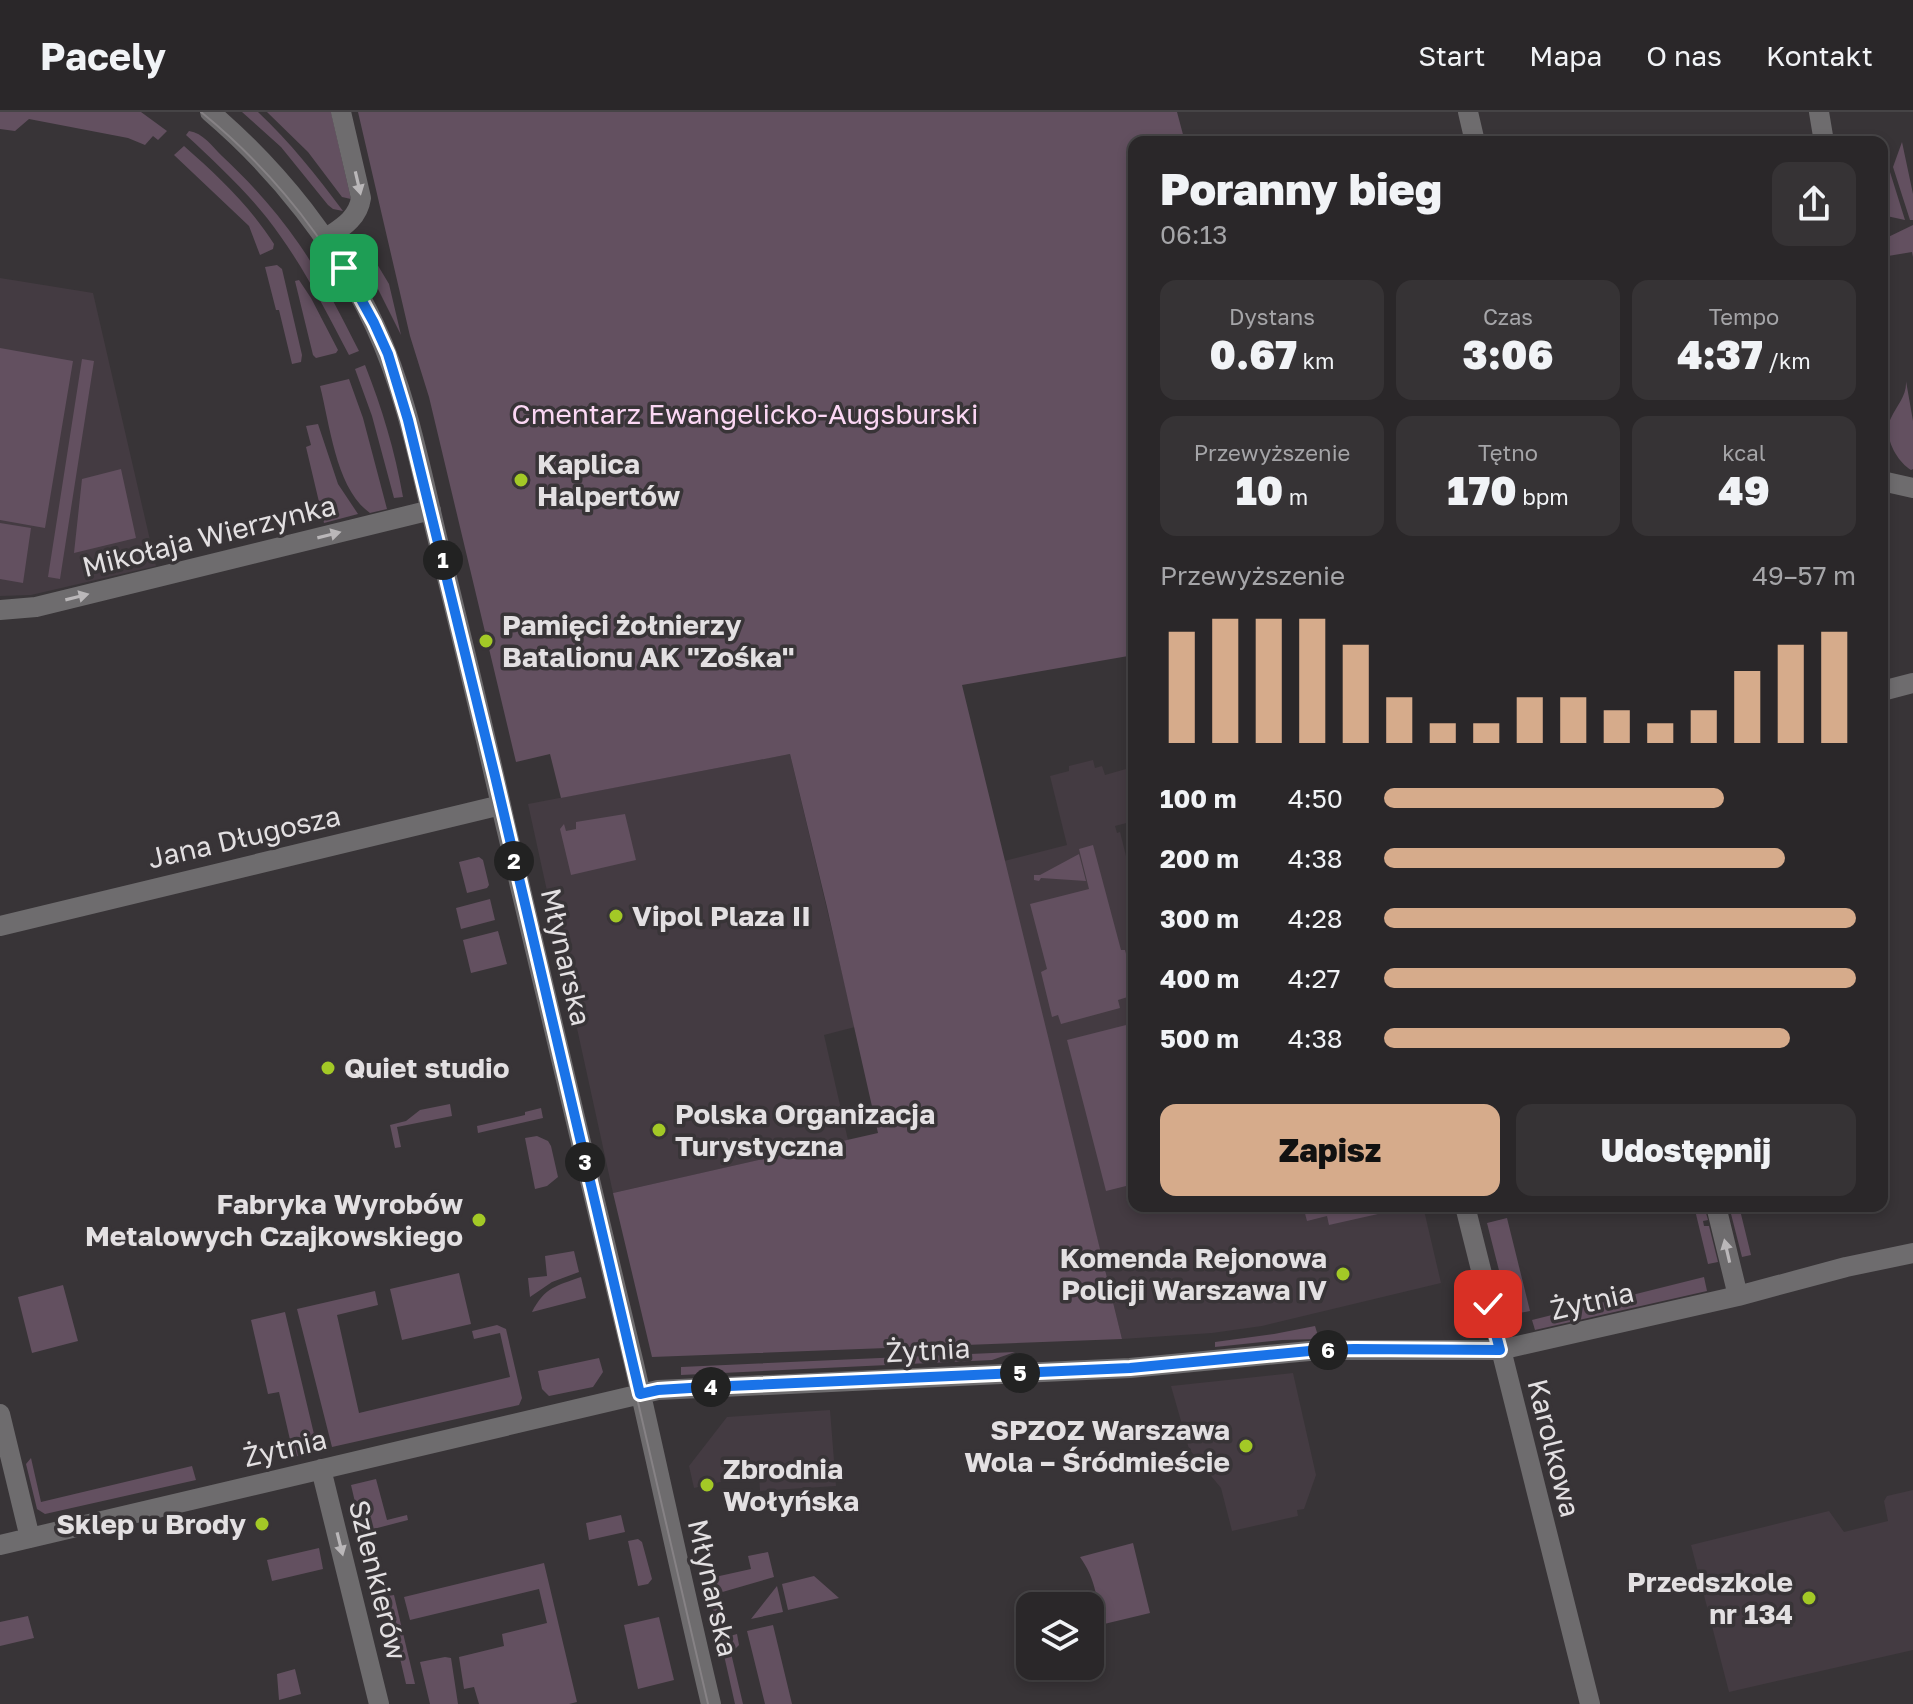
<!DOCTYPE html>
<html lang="pl">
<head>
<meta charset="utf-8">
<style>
  :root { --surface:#2a2729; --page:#363335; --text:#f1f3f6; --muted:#a5a5a8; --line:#464446; --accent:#d6ab8b }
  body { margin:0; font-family:"Golos Text",sans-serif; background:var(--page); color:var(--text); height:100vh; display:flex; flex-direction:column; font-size:30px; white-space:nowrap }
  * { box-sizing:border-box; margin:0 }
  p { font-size:26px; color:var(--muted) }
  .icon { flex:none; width:44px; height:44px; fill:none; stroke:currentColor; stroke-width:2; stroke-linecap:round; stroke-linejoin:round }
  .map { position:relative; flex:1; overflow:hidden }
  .sheet { position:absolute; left:1128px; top:24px; width:760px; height:1076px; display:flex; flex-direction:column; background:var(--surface); border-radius:16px; box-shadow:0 4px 12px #0003,0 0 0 2px var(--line) }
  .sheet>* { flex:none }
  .fabs { position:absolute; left:1016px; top:1480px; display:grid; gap:16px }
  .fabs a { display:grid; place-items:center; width:88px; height:88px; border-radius:16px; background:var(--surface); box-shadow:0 4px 12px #0003,0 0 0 2px var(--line); font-size:40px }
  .pin { position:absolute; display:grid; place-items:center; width:68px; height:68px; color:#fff; margin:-34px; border-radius:16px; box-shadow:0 4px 12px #0006 }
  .km { position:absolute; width:40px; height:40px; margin:-20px; border-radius:50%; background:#222; color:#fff; font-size:22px; line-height:40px; text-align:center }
  .round { display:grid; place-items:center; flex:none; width:84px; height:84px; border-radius:16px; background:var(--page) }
  .headline { display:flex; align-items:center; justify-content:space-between; height:136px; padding:0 32px }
  h1 { font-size:44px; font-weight:800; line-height:60px }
  .figures { display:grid; grid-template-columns:repeat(3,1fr); gap:12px; height:136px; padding:8px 32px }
  .figures div { display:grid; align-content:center; border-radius:16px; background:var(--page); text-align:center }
  .figures b { font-size:40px; font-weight:800 }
  .figures small { font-size:22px; font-weight:400 }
  .figures p { font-size:22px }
  .chart { height:224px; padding:16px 32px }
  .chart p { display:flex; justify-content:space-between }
  .chart svg { width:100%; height:144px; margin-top:8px; stroke:var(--accent); stroke-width:6 }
  .cta { display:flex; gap:16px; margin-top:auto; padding:16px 32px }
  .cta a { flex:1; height:92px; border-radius:16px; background:var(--accent); color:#111; font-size:32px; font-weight:800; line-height:92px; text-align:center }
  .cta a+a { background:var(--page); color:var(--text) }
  ul { padding:0 32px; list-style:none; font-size:26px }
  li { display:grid; grid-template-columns:128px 96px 1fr; align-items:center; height:60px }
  li i { height:20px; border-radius:10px; background:var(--accent) }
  header { display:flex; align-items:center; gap:48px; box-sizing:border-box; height:112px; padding:0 40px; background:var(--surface); border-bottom:2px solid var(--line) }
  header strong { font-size:38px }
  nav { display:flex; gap:44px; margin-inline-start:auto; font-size:28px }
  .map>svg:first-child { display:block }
</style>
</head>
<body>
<header>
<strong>Pacely</strong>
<nav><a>Start</a><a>Mapa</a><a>O nas</a><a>Kontakt</a></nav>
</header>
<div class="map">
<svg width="1913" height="1592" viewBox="0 0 1913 1592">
  <rect width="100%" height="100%" fill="#383437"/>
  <path fill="#443b42" d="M0,166L93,181L156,454L31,483L0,484Z
    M790,642L855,915L824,923L848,1028L613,1081L528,692Z
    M1093,648L1095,656L1102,654L1105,663L1126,657L1134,688V709L1115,714L1117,721L1120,720L1134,776V1094H1423L1441,1171L1262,1214L1212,1221L1122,1227L1004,749L1067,733L1050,664L1069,659V654Z
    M1293,1261L1316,1363L1304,1397L1297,1398L1298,1404L1232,1419L1221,1376L1189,1337L1171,1274Z
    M830,1298L836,1374L760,1379L759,1361L694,1376L689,1354L727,1305Z
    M1913,1378V1538L1729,1580L1691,1433L1829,1399L1844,1420L1888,1409L1884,1389L1887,1384Z"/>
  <path fill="#635060" d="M0,0H141L167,19L158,28L153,24L145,33L128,26L29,7L15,19L0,17Z
    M242,0H258C290,30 317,64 343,99L333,97L328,93L281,35Z
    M267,0H331L351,87L342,85L308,40Z
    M358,0H1177L1185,30H1134V543L962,573L1122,1227L652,1245L613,1081L878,1021L827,795L790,642L561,686L550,642L516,650L429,285L410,224Z
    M189,19C203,21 212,34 222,44C250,70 277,100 299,132C322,165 340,202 359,239L349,243C325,197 300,148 267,106C243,76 214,49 186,23Z
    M1902,30L1913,82V108H1910L1893,55Z
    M184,34C218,64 249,93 274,132L273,137L260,143L249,114L174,43Z
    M1890,60L1905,108L1882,103V88Z
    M1913,113V145L1912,140L1882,145V128Z
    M359,122L389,172L401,223L358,137L356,131Z
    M277,153L282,157L302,243L301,250L292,252L279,198H276L265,155Z
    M299,168L311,186L338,238L336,241L316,246L313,243L295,169Z
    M0,236L73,249L45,416L0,408Z
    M82,247L94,249L60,467L48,465Z
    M365,253C382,296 395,339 403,385L394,386L372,304L355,257Z
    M349,267L363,306L387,397L370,401C336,377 330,313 320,274Z
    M1906,269L1913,309V357L1911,358C1896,349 1882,322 1891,306C1897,293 1907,284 1906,269Z
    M318,312L338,372L358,402L324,411L306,335L311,333L306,314Z
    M121,357L136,426L74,441L82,367Z
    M0,411L31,416L23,471L0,467Z
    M625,702L636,748L571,763L560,717L564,712L566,719L576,717V710Z
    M1093,733L1121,838H1125L1134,872V883L1118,888L1120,896L1061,912L1058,903L1052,905L1041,860L1047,857L1030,792L1089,777L1079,737Z
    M1079,742L1086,769L1041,766L1039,769L1034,768V763H1040Z
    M479,745L483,748L489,773L487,776L467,781L459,750Z
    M490,787L495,808L461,817L456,796Z
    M498,819L507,852L471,861L463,828Z
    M1134,911V1072L1106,1079L1067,928Z
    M450,992L452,1004L397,1015L401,1035L395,1036L390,1013L406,1009L420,998Z
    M541,996L543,1006L478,1021L477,1014L525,1003V1000Z
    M537,1024L548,1029L551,1034L558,1065L547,1074L535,1077L525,1026Z
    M1303,1094H1376L1378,1102L1329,1113L1327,1104L1307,1109Z
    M1694,1094H1704L1708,1108L1703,1109L1704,1114H1709L1718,1150L1708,1152Z
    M1729,1094H1739L1751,1143L1742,1145Z
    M1507,1106L1530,1199L1514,1202L1509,1198L1487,1111Z
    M574,1139L579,1160L552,1170L530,1185L528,1166L547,1164L545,1144Z
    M459,1161L471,1212L402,1228L390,1177Z
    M581,1165L586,1186L532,1200C545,1175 556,1174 581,1165Z
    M1704,1165L1707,1179L1535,1218L1532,1208Z
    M63,1173L78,1229L32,1241L18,1185Z
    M375,1179L378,1193L337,1203L359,1301L510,1265L500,1221L474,1227L472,1219L497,1213L506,1217L522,1286L519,1293L332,1335L297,1197Z
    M285,1200L318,1339L294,1345L279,1280L268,1282L251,1208Z
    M1315,1214L1319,1227L1282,1228L1215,1235V1230L1274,1222Z
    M1015,1240L992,1248L681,1263V1255Z
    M599,1246L603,1260L593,1275L549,1284L542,1277L538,1259Z
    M31,1346L41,1390L192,1354L196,1368L45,1402L37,1397L26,1352Z
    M376,1367L387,1408L407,1403L408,1408L362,1420L351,1373Z
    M621,1403L625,1420L589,1428L586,1411Z
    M638,1427L642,1430L652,1467L648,1472L638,1474L628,1429Z
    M1133,1431L1150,1501L1100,1513C1098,1487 1095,1466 1080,1445Z
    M319,1436L323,1457L272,1469L267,1448Z
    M768,1440L774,1465L719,1481L727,1512L721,1515L716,1512L706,1467L751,1457L748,1444Z
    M544,1451L577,1590L569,1592H479L474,1575L464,1577L459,1545L504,1534L502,1522L547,1511L539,1477L410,1508L404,1485Z
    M814,1464L839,1486L788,1498L782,1472Z
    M777,1474L783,1500L751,1507Z
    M394,1483L415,1572H406L386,1486L388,1484Z
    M28,1504L34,1526L0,1534V1510Z
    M659,1505L674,1568L638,1577L624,1513Z
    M773,1513L792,1592H765L747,1519Z
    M737,1522L739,1533L731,1541L743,1592H735L721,1530L723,1526Z
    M445,1545L451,1546L458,1592H430L420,1550Z
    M295,1557L301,1582L279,1588L277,1562Z"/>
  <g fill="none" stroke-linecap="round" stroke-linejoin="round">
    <path stroke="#6e6c6e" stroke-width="20" d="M210,0C278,58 337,132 375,214C406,280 420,354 437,425C461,522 484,618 506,715C547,894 592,1073 634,1252C660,1365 684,1479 711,1592
      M1468,0L1475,30
      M1819,0L1824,30
      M325,127C341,116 358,107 361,86L341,0
      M1882,369L1913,376
      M0,498L36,495L431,398
      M1882,579L1913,571
      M0,814L501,693
      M1465,1094L1590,1592
      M1716,1094L1738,1184
      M0,1302L30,1426
      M321,1357L379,1592
      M0,1433L658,1278L1130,1256L1320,1238H1500L1738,1184L1846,1155L1913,1141"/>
    <path stroke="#868285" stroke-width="2" d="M201,0C287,70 355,163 392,267C404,302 412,338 421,374L554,928L708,1592"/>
  </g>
  <defs><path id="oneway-solid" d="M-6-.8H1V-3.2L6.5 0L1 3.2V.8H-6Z" transform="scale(2)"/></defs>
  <g fill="#bab7b9">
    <use href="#oneway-solid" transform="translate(358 71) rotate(77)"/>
    <use href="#oneway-solid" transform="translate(329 423) rotate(-14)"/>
    <use href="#oneway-solid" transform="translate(77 485) rotate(-14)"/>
    <use href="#oneway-solid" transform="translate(1727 1139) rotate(-103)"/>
    <use href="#oneway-solid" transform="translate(340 1432) rotate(76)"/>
  </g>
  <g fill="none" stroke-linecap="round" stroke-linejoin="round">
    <defs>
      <path id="route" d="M344,156L374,211L388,242L408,308L495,664L640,1282L658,1278L706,1275L1130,1256L1320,1238L1354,1237L1500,1238L1488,1192"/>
    </defs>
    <use href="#route" stroke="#fff" stroke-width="16"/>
    <use href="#route" stroke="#1a73e8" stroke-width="10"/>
  </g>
  <g fill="#a3c926" stroke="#383437" stroke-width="3">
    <circle cx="521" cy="368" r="8"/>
    <circle cx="486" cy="529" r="8"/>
    <circle cx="616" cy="804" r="8"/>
    <circle cx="328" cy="956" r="8"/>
    <circle cx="659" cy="1018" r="8"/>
    <circle cx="479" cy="1108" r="8"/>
    <circle cx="1343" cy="1162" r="8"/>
    <circle cx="1246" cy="1334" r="8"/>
    <circle cx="707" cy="1373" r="8"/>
    <circle cx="262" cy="1412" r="8"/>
    <circle cx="1809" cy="1486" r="8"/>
  </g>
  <g text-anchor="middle" stroke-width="7" stroke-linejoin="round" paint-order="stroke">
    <g font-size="28" fill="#fbd7f4" stroke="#383437">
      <text x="745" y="312">Cmentarz Ewangelicko-Augsburski</text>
    </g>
    <g font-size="28" font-weight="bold" fill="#e3e0e2" stroke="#383437" text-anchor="start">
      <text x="537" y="362">Kaplica<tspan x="537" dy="32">Halpertów</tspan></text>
      <text x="502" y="523">Pamięci żołnierzy<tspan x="502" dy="32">Batalionu AK "Zośka"</tspan></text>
      <text x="632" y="814">Vipol Plaza II</text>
      <text x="344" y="966">Quiet studio</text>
      <text x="675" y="1012">Polska Organizacja<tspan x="675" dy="32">Turystyczna</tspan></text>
      <text x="463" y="1102" text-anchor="end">Fabryka Wyrobów<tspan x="463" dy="32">Metalowych Czajkowskiego</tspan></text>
      <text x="1327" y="1156" text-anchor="end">Komenda Rejonowa<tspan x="1327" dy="32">Policji Warszawa IV</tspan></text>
      <text x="1230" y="1328" text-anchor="end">SPZOZ Warszawa<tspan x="1230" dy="32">Wola – Śródmieście</tspan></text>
      <text x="723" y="1367">Zbrodnia<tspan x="723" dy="32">Wołyńska</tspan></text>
      <text x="246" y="1422" text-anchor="end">Sklep u Brody</text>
      <text x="1793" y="1480" text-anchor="end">Przedszkole<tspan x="1793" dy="32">nr 134</tspan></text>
    </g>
    <g font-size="28" fill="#e3e0e2" stroke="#383437">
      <text transform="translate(209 424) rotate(-14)" y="10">Mikołaja Wierzynka</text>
      <text transform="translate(244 725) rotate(-13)" y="10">Jana Długosza</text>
      <text transform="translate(566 845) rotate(77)" y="10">Młynarska</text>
      <text transform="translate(1592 1189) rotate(-13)" y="10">Żytnia</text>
      <text transform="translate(928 1238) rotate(-3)" y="10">Żytnia</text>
      <text transform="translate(285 1336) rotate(-13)" y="10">Żytnia</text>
      <text transform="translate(1554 1336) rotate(76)" y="10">Karolkowa</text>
      <text transform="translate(378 1468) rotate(76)" y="10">Szlenkierów</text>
      <text transform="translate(713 1476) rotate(77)" y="10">Młynarska</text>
    </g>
  </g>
</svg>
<div class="fabs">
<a><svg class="icon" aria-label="layers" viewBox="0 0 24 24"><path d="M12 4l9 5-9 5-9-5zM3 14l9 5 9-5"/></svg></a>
</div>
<div class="pin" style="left:344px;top:156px;background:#1e9e55"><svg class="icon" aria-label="arrive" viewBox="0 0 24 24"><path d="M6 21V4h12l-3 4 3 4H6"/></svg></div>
<div class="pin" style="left:1488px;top:1192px;background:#d93025"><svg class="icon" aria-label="check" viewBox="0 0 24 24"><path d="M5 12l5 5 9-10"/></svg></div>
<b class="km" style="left:443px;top:448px">1</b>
<b class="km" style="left:514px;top:749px">2</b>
<b class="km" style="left:585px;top:1050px">3</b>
<b class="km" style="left:711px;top:1275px">4</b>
<b class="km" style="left:1020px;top:1261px">5</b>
<b class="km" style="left:1328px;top:1238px">6</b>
<section class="sheet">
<div class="headline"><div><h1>Poranny bieg</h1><p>06:13</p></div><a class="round"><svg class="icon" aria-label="share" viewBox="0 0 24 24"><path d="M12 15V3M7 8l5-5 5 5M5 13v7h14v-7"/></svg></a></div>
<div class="figures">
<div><p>Dystans</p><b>0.67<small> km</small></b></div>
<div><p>Czas</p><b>3:06</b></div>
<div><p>Tempo</p><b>4:37<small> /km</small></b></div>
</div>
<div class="figures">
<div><p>Przewyższenie</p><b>10<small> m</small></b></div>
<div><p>Tętno</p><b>170<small> bpm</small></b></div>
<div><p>kcal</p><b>49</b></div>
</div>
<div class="chart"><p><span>Przewyższenie</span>49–57 m</p>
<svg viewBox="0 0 160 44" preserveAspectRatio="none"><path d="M5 44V10M15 44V6M25 44V6M35 44V6M45 44V14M55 44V30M65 44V38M75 44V38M85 44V30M95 44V30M105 44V34M115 44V38M125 44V34M135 44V22M145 44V14M155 44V10"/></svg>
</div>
<ul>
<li><b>100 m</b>4:50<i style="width:72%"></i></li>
<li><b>200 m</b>4:38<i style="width:85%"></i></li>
<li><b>300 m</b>4:28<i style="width:100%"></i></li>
<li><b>400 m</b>4:27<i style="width:100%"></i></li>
<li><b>500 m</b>4:38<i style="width:86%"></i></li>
</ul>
<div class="cta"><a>Zapisz</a><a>Udostępnij</a></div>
</section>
</div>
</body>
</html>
